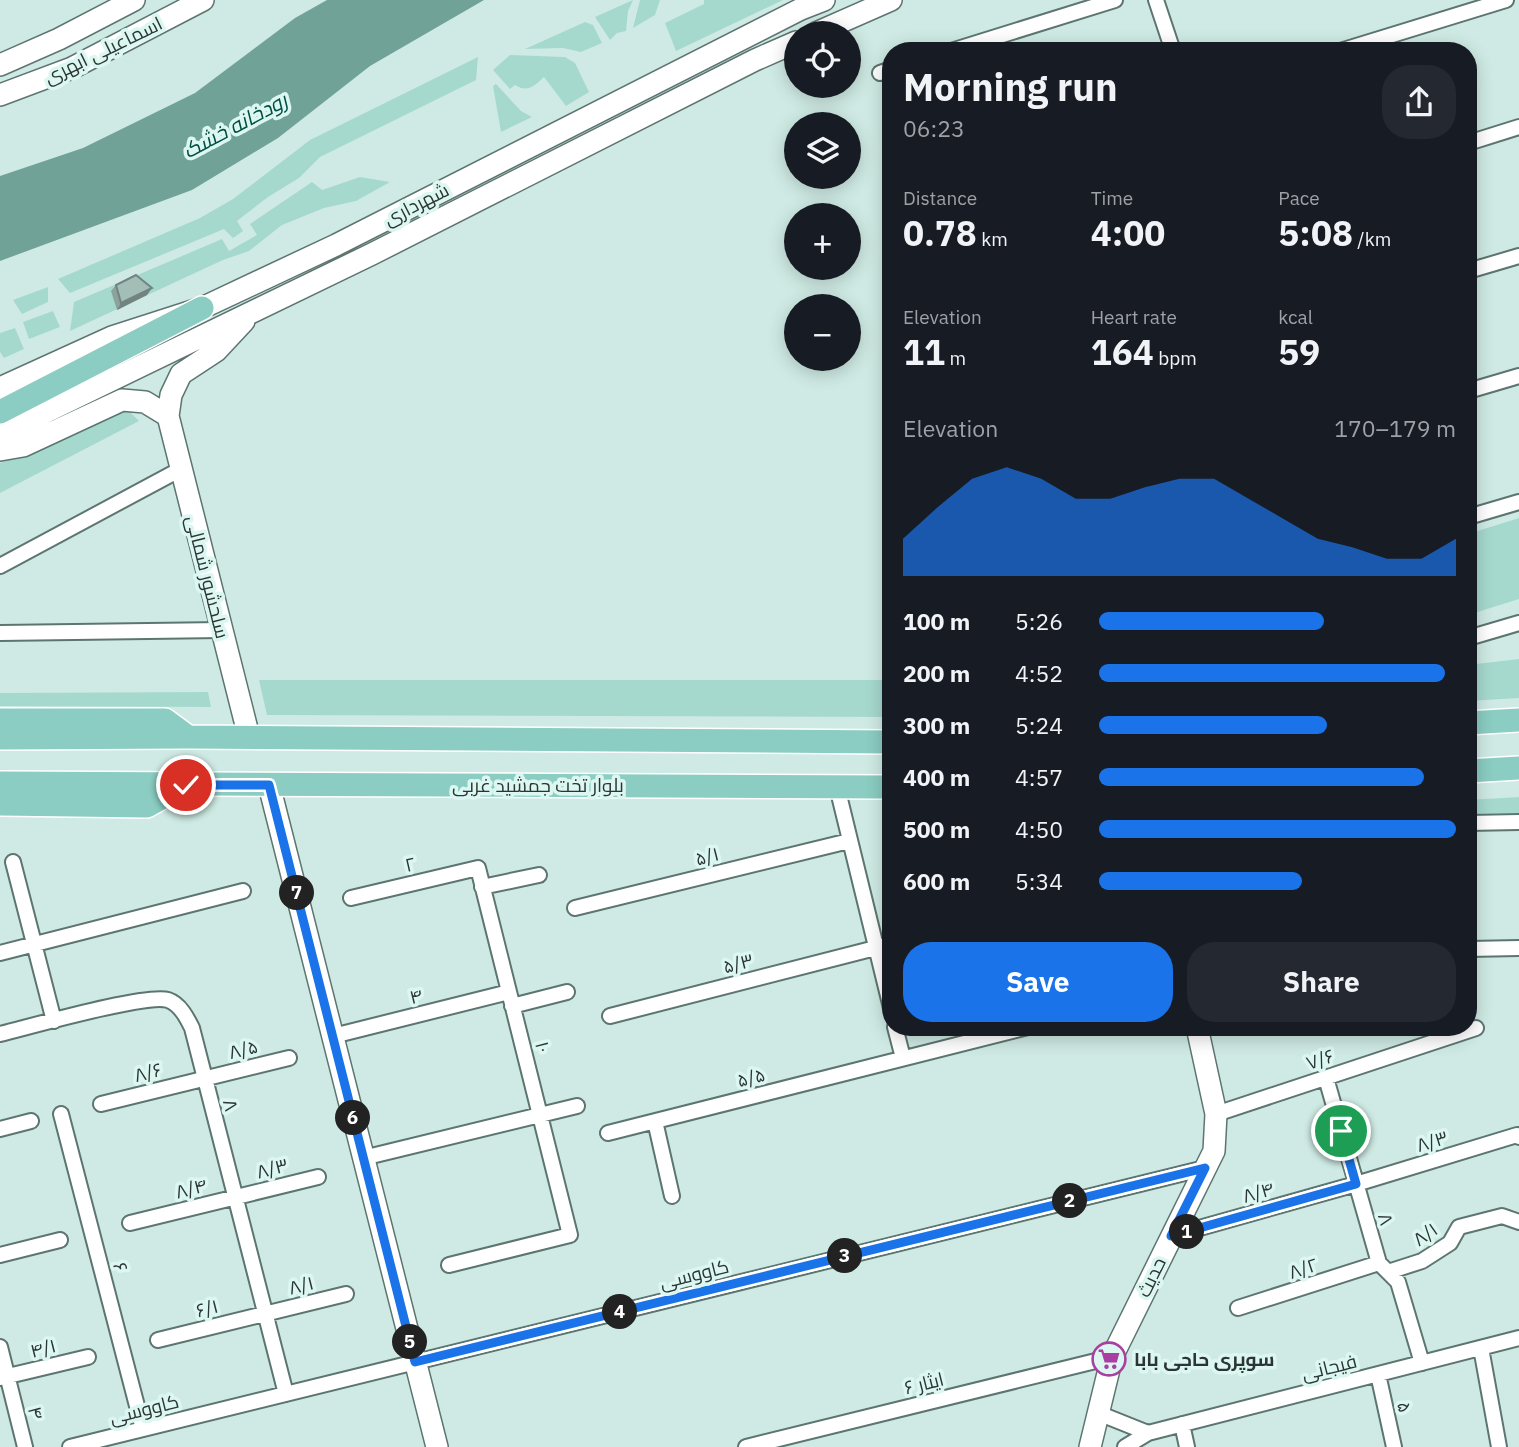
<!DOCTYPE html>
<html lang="en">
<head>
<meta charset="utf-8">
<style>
  :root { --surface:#171b24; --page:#242831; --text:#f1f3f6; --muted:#9ea1a6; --accent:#1a73e8 }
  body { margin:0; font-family:"IBM Plex Sans",Cairo,sans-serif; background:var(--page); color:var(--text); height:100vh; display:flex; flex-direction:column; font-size:26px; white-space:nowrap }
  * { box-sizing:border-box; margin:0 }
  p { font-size:23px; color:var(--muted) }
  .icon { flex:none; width:38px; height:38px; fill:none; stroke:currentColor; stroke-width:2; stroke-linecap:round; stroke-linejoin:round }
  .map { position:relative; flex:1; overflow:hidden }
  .drawer { position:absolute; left:882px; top:42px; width:595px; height:994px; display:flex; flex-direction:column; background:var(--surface); border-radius:28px; box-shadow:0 4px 18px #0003 }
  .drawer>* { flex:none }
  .tools { position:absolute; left:784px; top:21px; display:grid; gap:14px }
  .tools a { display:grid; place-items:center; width:77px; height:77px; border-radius:50%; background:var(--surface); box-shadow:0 4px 18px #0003; font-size:35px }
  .pin { position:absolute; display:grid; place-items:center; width:60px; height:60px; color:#fff; margin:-30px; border:4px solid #fff; border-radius:50%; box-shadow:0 2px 7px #0007 }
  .km { position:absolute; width:35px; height:35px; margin:-18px; border-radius:50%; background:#222; color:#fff; font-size:19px; line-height:35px; text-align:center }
  .round { display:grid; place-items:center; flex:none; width:74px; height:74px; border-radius:28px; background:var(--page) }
  .overview { display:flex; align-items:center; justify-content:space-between; height:119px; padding:0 21px }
  h1 { font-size:38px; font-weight:800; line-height:52px }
  .stats { display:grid; grid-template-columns:repeat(3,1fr); gap:10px; height:119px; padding:7px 21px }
  .stats div { display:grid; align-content:center }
  .stats b { font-size:35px; font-weight:800 }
  .stats small { font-size:19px; font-weight:400 }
  .stats p { font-size:19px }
  .chart { height:196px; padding:14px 21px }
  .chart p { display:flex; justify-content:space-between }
  .chart svg { width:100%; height:126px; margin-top:7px; fill:var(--accent); opacity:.7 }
  .action { display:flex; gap:14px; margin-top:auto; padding:14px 21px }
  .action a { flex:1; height:80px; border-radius:28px; background:var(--accent); color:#fff; font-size:28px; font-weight:800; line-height:80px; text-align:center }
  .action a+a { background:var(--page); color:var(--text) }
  ul { padding:0 21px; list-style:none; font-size:23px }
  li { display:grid; grid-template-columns:112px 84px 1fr; align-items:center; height:52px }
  li i { height:18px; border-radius:9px; background:var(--accent) }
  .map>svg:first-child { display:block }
</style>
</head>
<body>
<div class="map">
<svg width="1519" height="1447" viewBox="0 0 1519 1447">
  <rect width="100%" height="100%" fill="#cfeae4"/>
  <path fill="#a6d9ce" d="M633,0L628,11L626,31L617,33L610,40L595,17Z
    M640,0H660L655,15L633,28Z
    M704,0H783L676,51L665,23L704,4Z
    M585,22L593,25L602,43L581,52L563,48L525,49Z
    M510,55L565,57L575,63L589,92L566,106L544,77C534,86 528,93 515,85L510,89L493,70Z
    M478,57L476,80L320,157L299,178L268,197L237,221L243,231L233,238L224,229L70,293L58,279L200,218L233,199L310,140Z
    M496,84L521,111L532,117L501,132L493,86Z
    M360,177L390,182L356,201L324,208L282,225L249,251L223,260L70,331L74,302L222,239L229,251L257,235L250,224L312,182L322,190Z
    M48,287V302L22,314L13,300Z
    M53,311L60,327L29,339L23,322Z
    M15,328L24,349L4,358L0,352V333Z
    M127,409L139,421L0,493V463Z
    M1519,518V599L1468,615V534Z
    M1519,659V698L1468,701V665Z
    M259,680H891V717L267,715Z
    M208,692L211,707L0,706V693Z
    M1519,797V813L1468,814V800Z"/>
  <path fill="#70a297" d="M327,0H484L370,66L278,138L192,190L0,261V176L83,148L195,93L295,18Z"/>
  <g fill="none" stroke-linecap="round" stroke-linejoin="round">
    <defs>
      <path id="street" d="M1156,0L1173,51
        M951,51L1115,0
        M1340,51L1506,0
        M880,73L891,69
        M1468,143L1519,127
        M1468,271L1519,256
        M1468,391L1519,376
        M1468,517L1519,502
        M0,566L181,469
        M0,633L222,630
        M1468,638L1519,623
        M837,787L891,1008
        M1468,823L1519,822
        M13,862L54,1021
        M482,887L539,875
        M351,898L478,868L570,1235L449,1265
        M575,908L849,841
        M1468,949L1519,948
        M0,953L243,891
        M512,1006L567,992
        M610,1016L891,944
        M895,1027L903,1058
        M0,1034C29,1027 147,993 168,1000C180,1004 187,1018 192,1028L286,1394
        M333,1036L509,992
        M1326,1078L1379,1263L1398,1282L1422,1363
        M101,1104L289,1058
        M61,1114L143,1429
        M1216,1114L1476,1028
        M655,1121L672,1196
        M0,1129L31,1121
        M608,1133L1028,1027
        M363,1158L577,1106
        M130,1223L318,1177
        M1171,1236L1356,1184L1517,1135L1519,1137
        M0,1255L60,1240
        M1388,1272L1422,1261L1450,1243L1459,1227L1502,1216L1519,1222
        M1238,1308L1379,1263
        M158,1340L346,1294
        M0,1347L25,1447
        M1481,1348L1499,1447
        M1378,1374L1394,1447
        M0,1378L88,1357
        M1098,1413L1148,1433
        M1182,1424L1187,1447
        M70,1447L1205,1168
        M746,1447L1112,1357
        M1125,1447L1148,1433L1519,1338"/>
      <path id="secondary" d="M816,33L891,0
        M0,65L59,39L134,0
        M0,95L72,68L203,0
        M0,388L112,337L202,308L336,245L801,9L824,0
        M168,416L249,737
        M0,436L50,410L372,254L755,60L796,42
        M0,450L23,446L122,400L145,402L168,416L171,395L181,374L216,351L244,321
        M269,785L437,1447
        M1090,1447L1112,1357L1214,1151L1216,1114L1197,1027"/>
      <path id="primary" d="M0,412L202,308
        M0,720H165L188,737
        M1468,723L1519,720
        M0,738L188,737L891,742
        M1468,771L1519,768
        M0,783L891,787
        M0,804L147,806L183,786"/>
    </defs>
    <use href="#street" stroke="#5d7570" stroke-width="18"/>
    <use href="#secondary" stroke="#5d7570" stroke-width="24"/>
    <use href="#primary" stroke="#fff" stroke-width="26"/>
    <use href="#street" stroke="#fff" stroke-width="14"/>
    <use href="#secondary" stroke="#fff" stroke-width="21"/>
    <use href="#primary" stroke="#8bcdc2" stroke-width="23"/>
  </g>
  <path fill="#8ca39d" d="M116,285L147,295L117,310L111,291Z"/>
  <path fill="#728480" d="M152,288L147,295L117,310L121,303Z"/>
  <path fill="#a3bdb7" stroke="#728480" stroke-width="2" d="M136,275L152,288L121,303L116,285Z"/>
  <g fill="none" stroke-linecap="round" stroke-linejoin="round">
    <defs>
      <path id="route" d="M186,785H269L415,1362L1205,1168L1171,1236L1356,1184L1341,1131"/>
    </defs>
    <use href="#route" stroke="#fff" stroke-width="14"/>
    <use href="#route" stroke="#1a73e8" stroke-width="9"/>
  </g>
  <defs>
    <symbol id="supermarket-ring" viewBox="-11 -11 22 22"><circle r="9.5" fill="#dcf7f1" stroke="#a83fa1" stroke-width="1.5"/><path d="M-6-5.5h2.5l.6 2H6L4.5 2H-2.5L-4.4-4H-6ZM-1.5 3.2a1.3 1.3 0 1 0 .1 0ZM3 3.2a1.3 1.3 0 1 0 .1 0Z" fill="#a83fa1"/></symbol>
  </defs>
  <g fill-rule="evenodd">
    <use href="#supermarket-ring" x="1090" y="1340" width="38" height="38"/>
  </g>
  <g text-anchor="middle" stroke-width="7" stroke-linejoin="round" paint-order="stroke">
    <g font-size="19" fill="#2b3533" stroke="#dcf7f1">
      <text transform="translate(103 50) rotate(-26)" y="7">اسماعیلی ابهری</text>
      <text transform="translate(416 204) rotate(-27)" y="7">شهرداری</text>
      <text transform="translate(208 577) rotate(76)" y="7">سلحشور شمالی</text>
      <text x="538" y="792">بلوار تخت جمشید غربی</text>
      <text transform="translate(707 856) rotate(-14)" y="7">۵/۱</text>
      <text transform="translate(410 864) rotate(-13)" y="7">۲</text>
      <text transform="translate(738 963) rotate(-14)" y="7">۵/۳</text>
      <text transform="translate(416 996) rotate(-14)" y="7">۴</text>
      <text transform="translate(543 1047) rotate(76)" y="7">۱۰</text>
      <text transform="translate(243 1049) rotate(-14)" y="7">۸/۵</text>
      <text transform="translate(1320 1059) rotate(-18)" y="7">۷/۶</text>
      <text transform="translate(148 1072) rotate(-14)" y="7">۸/۶</text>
      <text transform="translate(751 1077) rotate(-14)" y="7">۵/۵</text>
      <text transform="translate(231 1105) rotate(76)" y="7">۸</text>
      <text transform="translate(1432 1141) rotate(-17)" y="7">۸/۳</text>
      <text transform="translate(272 1168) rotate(-14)" y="7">۸/۳</text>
      <text transform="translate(191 1188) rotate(-14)" y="7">۸/۴</text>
      <text transform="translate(1258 1192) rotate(-16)" y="7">۸/۴</text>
      <text transform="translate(1386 1219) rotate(74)" y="7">۸</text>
      <text transform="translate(1425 1234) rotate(-35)" y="7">۸/۱</text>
      <text transform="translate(121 1267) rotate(75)" y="7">۶</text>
      <text transform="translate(1303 1268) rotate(-18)" y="7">۸/۲</text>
      <text transform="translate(694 1274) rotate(-14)" y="7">کاووسی</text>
      <text transform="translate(1151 1277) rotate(-64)" y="7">حدیث</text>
      <text transform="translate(301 1285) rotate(-14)" y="7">۸/۱</text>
      <text transform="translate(207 1308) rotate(-14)" y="7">۶/۱</text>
      <text transform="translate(43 1348) rotate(-14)" y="7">۴/۱</text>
      <text transform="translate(1329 1367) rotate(-14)" y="7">فیجانی</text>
      <text transform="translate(924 1383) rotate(-14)" y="7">ایثار ۶</text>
      <text transform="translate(1405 1407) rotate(78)" y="7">۵</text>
      <text transform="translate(144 1409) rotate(-14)" y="7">کاووسی</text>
      <text transform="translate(36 1413) rotate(76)" y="7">۴</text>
    </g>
    <g font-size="19" font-weight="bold" fill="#2b3533" stroke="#dcf7f1" text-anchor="start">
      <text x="1134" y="1366">سوپری حاجی بابا</text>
    </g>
    <g font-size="21" font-style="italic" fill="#014e44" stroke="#dcf7f1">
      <text transform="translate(235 126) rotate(-28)" y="7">رودخانه خشک</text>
    </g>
  </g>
</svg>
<div class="tools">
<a><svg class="icon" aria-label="locate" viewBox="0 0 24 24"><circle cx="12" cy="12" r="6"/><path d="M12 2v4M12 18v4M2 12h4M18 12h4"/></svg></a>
<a><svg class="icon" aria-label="layers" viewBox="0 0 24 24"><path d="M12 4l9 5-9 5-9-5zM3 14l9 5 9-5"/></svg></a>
<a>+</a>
<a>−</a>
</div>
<div class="pin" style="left:1341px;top:1131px;background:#1e9e55"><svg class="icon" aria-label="arrive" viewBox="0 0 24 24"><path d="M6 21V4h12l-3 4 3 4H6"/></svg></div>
<div class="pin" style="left:186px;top:785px;background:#d93025"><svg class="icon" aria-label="check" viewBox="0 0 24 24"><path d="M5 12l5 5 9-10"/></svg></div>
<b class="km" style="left:1187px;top:1232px">1</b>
<b class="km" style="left:1070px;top:1201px">2</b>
<b class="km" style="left:845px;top:1256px">3</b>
<b class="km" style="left:620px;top:1312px">4</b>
<b class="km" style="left:410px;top:1342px">5</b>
<b class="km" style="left:353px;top:1118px">6</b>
<b class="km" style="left:297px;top:893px">7</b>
<section class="drawer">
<div class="overview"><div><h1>Morning run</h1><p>06:23</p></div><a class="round"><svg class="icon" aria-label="share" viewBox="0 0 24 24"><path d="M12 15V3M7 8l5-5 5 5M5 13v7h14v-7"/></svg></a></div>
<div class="stats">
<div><p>Distance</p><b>0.78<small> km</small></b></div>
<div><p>Time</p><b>4:00</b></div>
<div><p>Pace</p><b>5:08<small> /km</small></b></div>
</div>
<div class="stats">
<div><p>Elevation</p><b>11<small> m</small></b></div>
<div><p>Heart rate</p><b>164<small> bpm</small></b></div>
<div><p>kcal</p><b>59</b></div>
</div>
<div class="chart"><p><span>Elevation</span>170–179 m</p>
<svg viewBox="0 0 160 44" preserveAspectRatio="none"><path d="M0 44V31L10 20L20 10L30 6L40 10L50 17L60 17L70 13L80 10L90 10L100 17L110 24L120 31L130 34L140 38L150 38L160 31V44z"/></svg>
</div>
<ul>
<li><b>100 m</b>5:26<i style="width:63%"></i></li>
<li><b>200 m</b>4:52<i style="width:97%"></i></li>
<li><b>300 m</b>5:24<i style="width:64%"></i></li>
<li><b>400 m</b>4:57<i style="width:91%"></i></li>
<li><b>500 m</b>4:50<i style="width:100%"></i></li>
<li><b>600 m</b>5:34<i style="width:57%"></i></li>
</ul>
<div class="action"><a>Save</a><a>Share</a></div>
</section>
</div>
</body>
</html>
